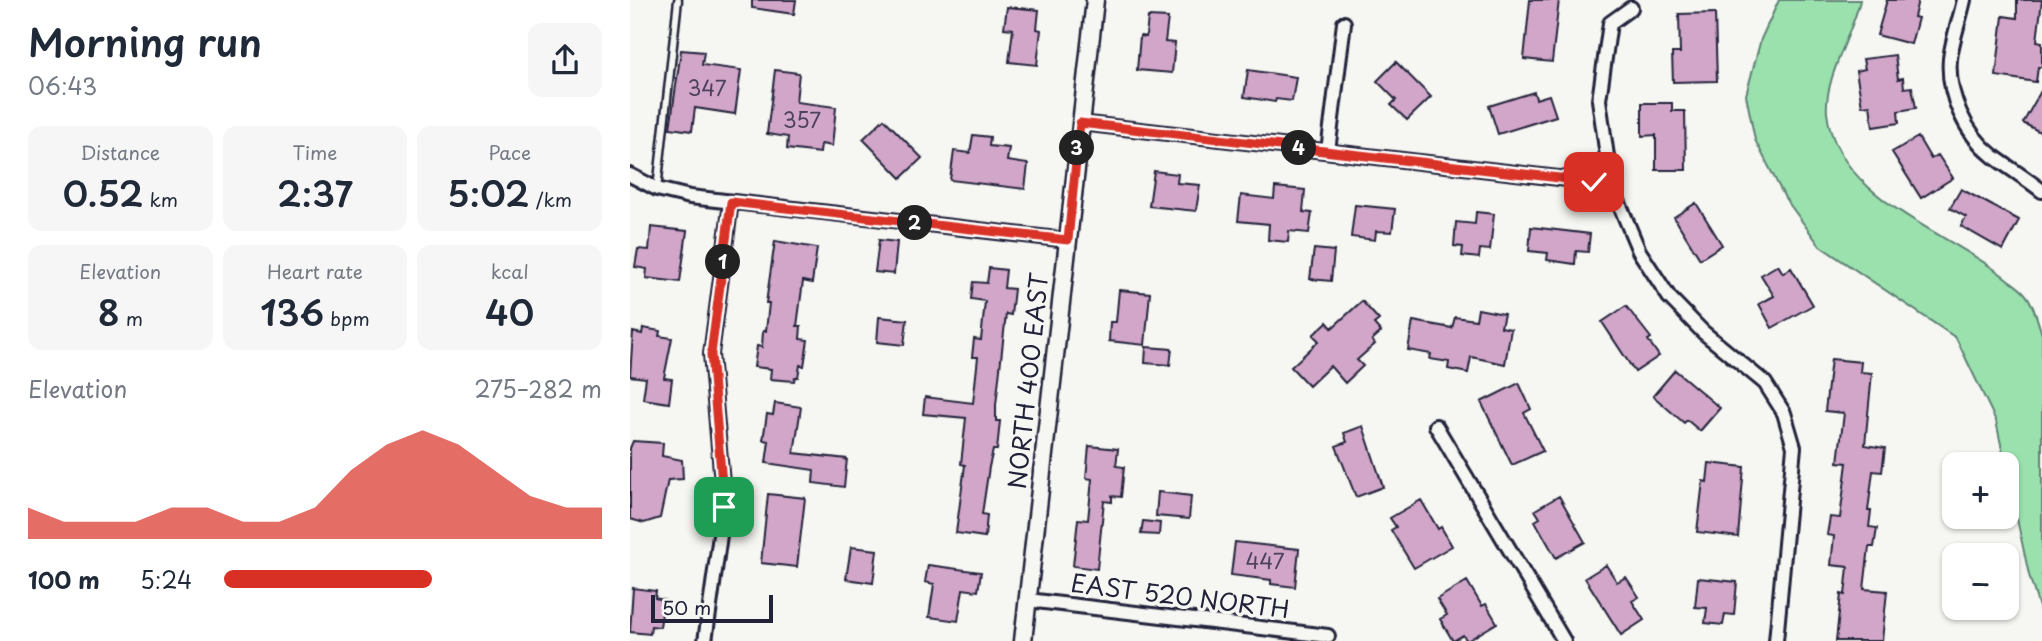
<!DOCTYPE html>
<html lang="en">
<head>
<meta charset="utf-8">
<style>
  :root { --surface:#fff; --page:#f6f6f7; --text:#1f2937; --muted:#747a83; --accent:#d93025 }
  body { margin:0; font-family:"Playpen Sans",sans-serif; background:var(--page); color:var(--text); height:100vh; display:flex; flex-direction:column; font-size:26px; white-space:nowrap }
  * { box-sizing:border-box; margin:0 }
  p { font-size:23px; color:var(--muted) }
  .icon { flex:none; width:38px; height:38px; fill:none; stroke:currentColor; stroke-width:2; stroke-linecap:round; stroke-linejoin:round }
  .map { position:relative; flex:1; overflow:hidden }
  .details { display:flex; flex-direction:column; background:var(--surface); width:630px }
  .details>* { flex:none }
  .tools { position:absolute; left:1312px; top:452px; display:grid; gap:14px }
  .tools a { display:grid; place-items:center; width:77px; height:77px; border-radius:14px; background:var(--surface); box-shadow:0 2px 5px #0004; font-size:35px }
  .scale { position:absolute; left:21px; bottom:18px; width:122px; box-sizing:border-box; padding-left:7px; border:4px solid #22223b; border-top:0; font-size:19px; line-height:24px; white-space:nowrap; color:#22223b; -webkit-text-stroke:5px #f6f6f2; paint-order:stroke }
  .pin { position:absolute; display:grid; place-items:center; width:60px; height:60px; color:#fff; margin:-30px; border-radius:14px; box-shadow:0 4px 10px #0006 }
  .km { position:absolute; width:35px; height:35px; margin:-18px; border-radius:50%; background:#222; color:#fff; font-size:19px; line-height:35px; text-align:center }
  .round { display:grid; place-items:center; flex:none; width:74px; height:74px; border-radius:14px; background:var(--page) }
  .summary { display:flex; align-items:center; justify-content:space-between; height:119px; padding:0 28px }
  h1 { font-size:38px; font-weight:600; line-height:52px }
  .metrics { display:grid; grid-template-columns:repeat(3,1fr); gap:10px; height:119px; padding:7px 28px }
  .metrics div { display:grid; align-content:center; border-radius:14px; background:var(--page); text-align:center }
  .metrics b { font-size:35px; font-weight:600 }
  .metrics small { font-size:19px; font-weight:400 }
  .metrics p { font-size:19px }
  .chart { height:196px; padding:14px 28px }
  .chart p { display:flex; justify-content:space-between }
  .chart svg { width:100%; height:126px; margin-top:7px; fill:var(--accent); opacity:.7 }
  ul { padding:0 28px; list-style:none; font-size:23px }
  li { display:grid; grid-template-columns:112px 84px 1fr; align-items:center; height:52px }
  li i { height:18px; border-radius:9px; background:var(--accent) }
  main { display:flex; flex:1; min-height:0 }
  .map>svg:first-child { display:block }
</style>
</head>
<body>
<main>
<section class="details">
<div class="summary"><div><h1>Morning run</h1><p>06:43</p></div><a class="round"><svg class="icon" aria-label="share" viewBox="0 0 24 24"><path d="M12 15V3M7 8l5-5 5 5M5 13v7h14v-7"/></svg></a></div>
<div class="metrics">
<div><p>Distance</p><b>0.52<small> km</small></b></div>
<div><p>Time</p><b>2:37</b></div>
<div><p>Pace</p><b>5:02<small> /km</small></b></div>
</div>
<div class="metrics">
<div><p>Elevation</p><b>8<small> m</small></b></div>
<div><p>Heart rate</p><b>136<small> bpm</small></b></div>
<div><p>kcal</p><b>40</b></div>
</div>
<div class="chart"><p><span>Elevation</span>275–282 m</p>
<svg viewBox="0 0 160 44" preserveAspectRatio="none"><path d="M0 44V33L10 38L20 38L30 38L40 33L50 33L60 38L70 38L80 33L90 20L100 11L110 6L120 11L130 20L140 29L150 33L160 33V44z"/></svg>
</div>
<ul>
<li><b>100 m</b>5:24<i style="width:55%"></i></li>
</ul>
</section>
<div class="map">
<svg width="1412" height="641" viewBox="0 0 1412 641">
  <rect width="100%" height="100%" fill="#f6f6f2"/>
  <filter id="ink" filterUnits="userSpaceOnUse"><feTurbulence type="fractalNoise" baseFrequency=".0143" numOctaves="2"/><feDisplacementMap in="SourceGraphic" scale="14" xChannelSelector="R" yChannelSelector="G"/><feConvolveMatrix kernelMatrix="1 2 1 2 8 2 1 2 1" color-interpolation-filters="sRGB"/></filter>
  <g filter="url(#ink)">
    <path fill="#9ae1ae" stroke="#5e8274" stroke-width="2" d="M1149,0H1230C1223,33 1194,78 1197,113C1207,199 1316,230 1376,278C1382,283 1391,288 1396,295C1404,304 1408,323 1412,334V617L1399,575L1366,421L1326,338L1190,246L1155,198L1125,140L1116,95L1131,39Z"/>
    <path fill="#d1a6c9" stroke="#22223b" stroke-width="2" d="M122,0H166L164,14L122,8Z
      M900,0H929L922,62L894,59Z
      M1257,0H1288L1284,17L1288,18L1281,44L1247,35Z
      M1387,0H1412L1407,41L1412,42V67H1408L1406,82L1366,76L1373,16L1387,18Z
      M377,7L409,10L407,29L411,30L407,65L379,62L383,29L374,28Z
      M1085,13L1087,81L1043,82L1042,53H1050L1049,14Z
      M518,17L538,18L535,42L545,43L542,73L507,70L510,36L516,37Z
      M51,50L74,52L72,65L111,70L105,114L65,108L62,131L40,128Z
      M1265,55L1268,79L1273,78L1274,88L1282,87L1286,108L1268,111L1269,123L1243,127L1240,105L1232,106L1226,71L1235,69L1233,59Z
      M766,62L801,97L777,120L761,105L766,100L747,81Z
      M145,70L169,73L166,102L206,107L202,146L191,144L190,153L157,149L158,137L137,134Z
      M618,70L666,77L662,101L646,99L645,102L614,97Z
      M1412,89V133L1393,123Z
      M904,92L906,99L919,95L926,116L868,134L859,106Z
      M1012,103H1042V111H1055L1056,170H1026V135L1012,136Z
      M254,119L292,158L271,178L233,139Z
      M343,135L360,137L359,146L379,148L377,161L398,164L395,189L320,180L324,151L340,153Z
      M1288,137L1301,159L1308,155L1323,178L1291,198L1262,152Z
      M524,171L548,174L547,183L570,185L566,211L519,206Z
      M645,187L675,190L673,212L682,213L679,233L659,231L658,242L638,240L639,224L608,221L611,195L644,199Z
      M1331,189L1389,220L1373,250L1331,226L1336,217L1320,208Z
      M1066,203L1092,245L1070,259L1044,217Z
      M725,205L765,209L762,232L746,231L745,240L721,237Z
      M846,212L864,214L860,250L850,249L849,258L832,256L833,247L824,246L826,222L845,224Z
      M21,227L57,231L50,282L16,278L17,269L5,267L8,249L19,250Z
      M901,227L960,234L958,252L946,251L945,264L917,260L918,253L899,251Z
      M249,240L267,242L264,274L245,272Z
      M145,241L187,248L182,283L173,281L167,326H171L170,339L178,340L174,366L170,365L168,377H165L164,381L140,379L141,369L124,367L127,346L132,347L133,331H136L139,303H136Z
      M684,249L704,251L701,281L680,279Z
      M1148,265L1153,273L1161,268L1183,305L1142,328L1129,304L1144,296L1131,275Z
      M359,268L376,270L374,288L384,289L381,315L376,314L366,405V421H370L367,450H363L359,467L352,514L357,515L355,537L326,533L335,465L331,464L336,418L293,414L295,397L343,403L348,357H342L344,339L351,340L355,301L341,299L343,282L357,283Z
      M489,290L520,293L515,345L479,341L480,322H486Z
      M732,301L749,320L744,324L751,332L742,340L745,344L727,360L733,366L715,383L700,366L679,386L661,367L689,341L683,335L697,322L702,328Z
      M996,306L1021,338L1018,340L1029,356L1005,372L972,322Z
      M848,309L874,314L871,327L881,329L875,364L841,357L838,373L818,369L819,362L800,359L801,354L778,350L783,321L822,328L825,317L846,320Z
      M249,317L277,320L274,345L247,342Z
      M13,328L30,331L29,336L42,338L34,378L42,379L39,403L13,399L16,378L0,376L3,332L12,334Z
      M516,347L542,349L540,365L515,363Z
      M1201,359L1231,362L1230,372L1242,373L1235,445L1255,448L1252,472L1243,471L1238,511H1241L1239,527L1247,528L1244,547H1239L1234,589L1257,591L1252,641H1206L1211,594L1215,595L1218,567L1201,565L1204,536L1197,535L1200,517L1210,518L1217,463L1208,462L1214,413L1195,411Z
      M1045,370L1090,408L1070,431L1057,420L1054,423L1023,396Z
      M889,383L901,409L894,413L913,451L882,465L851,402Z
      M145,403L171,407L164,453L217,459L214,487L183,483L184,470L136,463L139,441L133,440L137,414L143,415Z
      M733,426L753,487L726,497L706,446L717,442L714,433Z
      M3,441L33,443L32,456L52,460L53,479L38,480L30,518L14,523L0,519V448Z
      M459,446L488,449L486,466L494,467L491,497L482,496V502L474,501L467,569L443,566L448,519L458,520L462,479L456,478Z
      M1079,463L1114,467L1108,537L1067,532L1073,481L1077,482Z
      M528,492L561,496L559,519L526,516Z
      M138,494L175,498L167,567L131,563Z
      M929,496L955,542L926,558L905,521L910,518L905,510Z
      M791,500L808,529L811,527L822,546L784,568L761,530L766,527L760,518Z
      M513,521L530,523L529,535L511,534Z
      M605,542L669,549L665,587L641,584V580L601,575Z
      M221,547L247,550L243,583L216,579Z
      M298,565L351,572L348,591L333,589L328,621L299,617L304,584L295,582Z
      M976,565L987,582L996,577L1009,597L1002,601L1014,620L991,635L955,578Z
      M1068,578L1107,582L1104,615L1095,614L1093,625L1075,623L1077,608L1065,607Z
      M837,581L852,606L856,604L867,623L837,641L833,635L823,641L810,619L817,615L807,599Z
      M3,588L26,591L25,598L34,600L30,627L21,626L20,634L0,632Z"/>
    <g fill="none" stroke-linecap="round" stroke-linejoin="round">
      <defs>
        <path id="service" d="M27,189L48,0"/>
        <path id="minor" d="M1334,0C1330,19 1322,40 1320,59C1317,94 1335,134 1363,156C1379,168 1396,178 1412,191
          M1001,8L980,23L969,100L981,184L1009,251L1039,297L1073,332L1135,383L1154,413L1164,447L1146,641
          M450,123L981,184
          M698,151L714,23
          M0,175L27,189L60,197L437,240
          M806,426L934,641
          M398,600L698,636
          M75,641L94,507L81,354L101,202"/>
        <path id="tertiary" d="M393,641L465,0"/>
      </defs>
      <use href="#service" stroke="#22223b" stroke-width="11"/>
      <use href="#minor" stroke="#22223b" stroke-width="18"/>
      <use href="#tertiary" stroke="#22223b" stroke-width="21"/>
      <use href="#service" stroke="#f6f6f2" stroke-width="6"/>
      <use href="#minor" stroke="#f6f6f2" stroke-width="12"/>
      <use href="#tertiary" stroke="#f6f6f2" stroke-width="16"/>
    </g>
  </g>
  <g fill="none" stroke-linecap="round" stroke-linejoin="round" filter="url(#ink)">
    <defs>
      <path id="route" d="M94,507L81,354L101,202L438,240L450,123L964,182"/>
    </defs>
    <use href="#route" stroke="#fff" stroke-width="14"/>
    <use href="#route" stroke="#d93025" stroke-width="9"/>
  </g>
  <g text-anchor="middle" stroke-width="7" stroke-linejoin="round" paint-order="stroke">
    <g font-size="21" fill="#4e435e">
      <text x="77" y="96">347</text>
      <text x="172" y="128">357</text>
      <text x="635" y="569">447</text>
    </g>
    <g font-size="24" fill="#22223b" stroke="#f6f6f2">
      <text transform="translate(399 381) rotate(-84)" y="8">NORTH 400 EAST</text>
      <text transform="translate(550 597) rotate(7)" y="8">EAST 520 NORTH</text>
    </g>
  </g>
</svg>
<div class="tools">
<a>+</a>
<a>−</a>
</div>
<div class="scale">50 m</div>
<div class="pin" style="left:94px;top:507px;background:#1e9e55"><svg class="icon" aria-label="arrive" viewBox="0 0 24 24"><path d="M6 21V4h12l-3 4 3 4H6"/></svg></div>
<div class="pin" style="left:964px;top:182px;background:#d93025"><svg class="icon" aria-label="check" viewBox="0 0 24 24"><path d="M5 12l5 5 9-10"/></svg></div>
<b class="km" style="left:93px;top:262px">1</b>
<b class="km" style="left:285px;top:223px">2</b>
<b class="km" style="left:447px;top:148px">3</b>
<b class="km" style="left:669px;top:148px">4</b>
</div>
</main>
</body>
</html>
